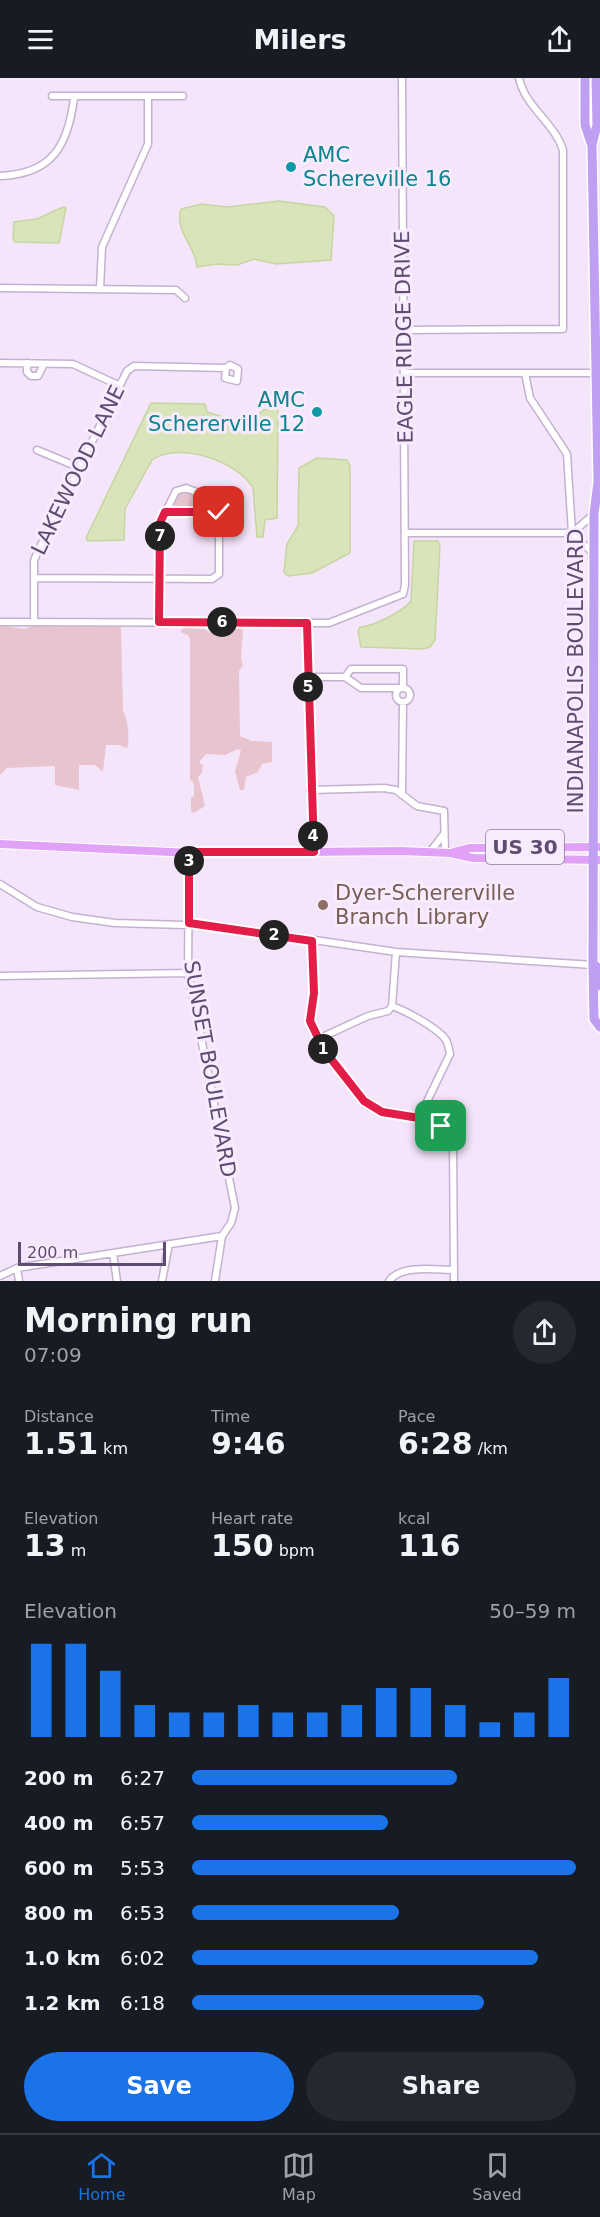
<!DOCTYPE html>
<html lang="en">
<head>
<meta charset="utf-8">
<style>
  :root { --surface:#171b24; --page:#242831; --text:#f1f3f6; --muted:#9ea1a6; --line:#363941; --accent:#1a73e8 }
  body { margin:0; font-family:"DejaVu Sans",sans-serif; background:var(--page); color:var(--text); height:100vh; display:flex; flex-direction:column; font-size:22px; white-space:nowrap }
  * { box-sizing:border-box; margin:0 }
  p { font-size:20px; color:var(--muted) }
  .icon { flex:none; width:33px; height:33px; fill:none; stroke:currentColor; stroke-width:2; stroke-linecap:round; stroke-linejoin:round }
  .map { position:relative; height:1203px; overflow:hidden }
  .panel { display:flex; flex-direction:column; background:var(--surface); flex:1 }
  .panel>* { flex:none }
  .scale { position:absolute; left:18px; bottom:15px; width:148px; box-sizing:border-box; padding-left:6px; border:3px solid #5e4c73; border-top:0; font-size:16px; line-height:21px; white-space:nowrap; color:#5e4c73; -webkit-text-stroke:4px #f9ebfe; paint-order:stroke }
  .pin { position:absolute; display:grid; place-items:center; width:51px; height:51px; color:#fff; margin:-26px; border-radius:12px; box-shadow:0 3px 9px #0006 }
  .km { position:absolute; width:30px; height:30px; margin:-15px; border-radius:50%; background:#222; color:#fff; font-size:16px; line-height:30px; text-align:center }
  .round { display:grid; place-items:center; flex:none; width:63px; height:63px; border-radius:32px; background:var(--page) }
  .head { display:flex; align-items:center; justify-content:space-between; height:102px; padding:0 24px }
  h1 { font-size:33px; font-weight:600; line-height:45px }
  .stats { display:grid; grid-template-columns:repeat(3,1fr); gap:9px; height:102px; padding:6px 24px }
  .stats div { display:grid; align-content:center }
  .stats b { font-size:30px; font-weight:600 }
  .stats small { font-size:16px; font-weight:400 }
  .stats p { font-size:16px }
  .chart { height:168px; padding:12px 24px }
  .chart p { display:flex; justify-content:space-between }
  .chart svg { width:100%; height:108px; margin-top:6px; stroke:var(--accent); stroke-width:6 }
  .cta { display:flex; gap:12px; margin-top:auto; padding:12px 24px }
  .cta a { flex:1; height:69px; border-radius:36px; background:var(--accent); color:#fff; font-size:24px; font-weight:600; line-height:69px; text-align:center }
  .cta a+a { background:var(--page); color:var(--text) }
  ul { padding:0 24px; list-style:none; font-size:20px }
  li { display:grid; grid-template-columns:96px 72px 1fr; align-items:center; height:45px }
  li i { height:15px; border-radius:8px; background:var(--accent) }
  header { display:flex; justify-content:space-between; align-items:center; height:78px; padding:0 24px; background:var(--surface); font-size:27px; font-weight:600 }
  .tab-bar { display:flex; justify-content:space-around; align-items:center; height:84px; border-top:2px solid var(--line); background:var(--surface); font-size:16px; color:var(--muted) }
  .tab-bar a { display:grid; justify-items:center; gap:3px }
  .tab-bar .current { color:var(--accent) }
  .map>svg:first-child { display:block }
</style>
</head>
<body>
<header><svg class="icon" aria-label="menu" viewBox="0 0 24 24"><path d="M4 6h16M4 12h16M4 18h16"/></svg>Milers<svg class="icon" aria-label="share" viewBox="0 0 24 24"><path d="M12 15V3M7 8l5-5 5 5M5 13v7h14v-7"/></svg></header>
<div class="map">
<svg width="600" height="1203" viewBox="0 0 600 1203">
  <rect width="100%" height="100%" fill="#f5e5fb"/>
  <path fill="#e8c4cf" d="M182,413L211,424L212,428L210,430H175L174,423Z
    M0,548L26,551L30,548L121,549L123,633C128,641 130,661 127,670L119,667H106L103,694L95,687H79V712L55,707V688L7,690L0,697Z
    M215,548L238,549L243,552L241,580L243,587L239,593L240,658L252,663L272,664V684L262,686L258,694L246,699L244,712H240L235,693L241,673L238,671L225,677L206,676L199,684L203,688L202,695L198,699L205,728L194,735L191,733V720L194,718V706L190,701V561L188,557L180,554L184,550L205,551L210,555Z"/>
  <path fill="#d9e4bb" stroke="#c7d5a1" stroke-width="1.5" d="M279,123L325,129L334,138L331,182L276,186L254,181L237,187L216,186L197,189C196,168 174,154 181,131L201,126L227,129Z
    M63,129L66,130L59,165L15,164L13,161L14,144L37,141Z
    M151,325L205,326L207,334L245,346L264,332L278,331L277,440L265,442L263,459H257L253,410C238,383 178,363 152,382L125,431L124,462L88,463L86,460Z
    M317,380L347,382L350,388V475L312,495L288,498L284,494L287,466L298,448L299,390Z
    M414,463H438L440,468L435,562L430,569L423,571L361,569L358,553L360,549C372,549 404,533 411,523Z"/>
  <g fill="none" stroke-linecap="round" stroke-linejoin="round">
    <defs>
      <path id="minor" d="M52,18H183
        M0,98C52,96 68,68 74,20
        M0,210L176,212L185,220
        M100,211L102,169L148,66V18
        M404,252L563,251V72C554,44 525,29 519,0
        M0,285L73,286L118,307
        M27,285V294L31,298H38L44,286
        M406,295H599
        M525,295L530,320L567,376L572,455
        M37,372L78,389
        M165,434H219
        M405,455H572L594,436
        M572,455L593,475
        M34,500L212,501L219,496V434L217,422L186,410L176,413L160,445L159,544
        M0,544L329,545L403,516L405,507L402,0
        M34,544V483L37,475L127,293L134,288L226,290L230,287L238,291L237,303L225,300L226,290
        M307,545L314,774
        M308,599H345L351,591H403V610
        M345,599L361,610H401
        M396 617a7 7 0 1 1 14 0a7 7 0 1 1-14 0Z
        M310,712L384,710L396,712L417,728L444,733L445,775
        M402,717L403,624
        M189,774L188,895L235,1130L231,1145L222,1158L215,1203
        M430,774L443,757
        M0,806L37,829L72,839L115,845L219,848L396,874L593,887
        M312,863L314,915L310,943L324,972L364,1023L382,1034L419,1040L450,976C449,972 448,965 446,962C438,950 406,933 392,928L388,933L368,938L318,961
        M0,898L188,895
        M392,928L396,874
        M419,1040C433,1045 449,1047 453,1062L454,1203
        M113,1175L117,1203
        M17,1190L19,1203
        M0,1198L17,1190L222,1158
        M162,1203L169,1166
        M389,1203C401,1186 436,1192 454,1192"/>
      <path id="major" d="M0,766L192,775L401,773L450,775L473,780L600,782
        M454,774L470,770L600,769"/>
      <path id="highway" d="M585,0V47L591,65
        M596,0L597,47L592,67L598,404L594,436L593,887L594,941L600,949
        M596,888L600,908"/>
    </defs>
    <use href="#minor" stroke="#c3b1d1" stroke-width="9"/>
    <use href="#major" stroke="#fff" stroke-width="10"/>
    <use href="#highway" stroke="#fff" stroke-width="12"/>
    <use href="#minor" stroke="#fff" stroke-width="6"/>
    <use href="#major" stroke="#e0a1f6" stroke-width="8"/>
    <use href="#highway" stroke="#be9ff2" stroke-width="9"/>
  </g>
  <g fill="none" stroke-linecap="round" stroke-linejoin="round">
    <defs>
      <path id="route" d="M219,434H165L160,445L159,544L307,545L314,774H189V845L312,863L314,915L310,943L324,972L364,1023L382,1034L419,1040L441,1048"/>
    </defs>
    <use href="#route" stroke="#fff" stroke-width="12"/>
    <use href="#route" stroke="#e11d48" stroke-width="8"/>
  </g>
  <g fill="#0f9aa8" stroke="#f9ebfe" stroke-width="2">
    <circle cx="291" cy="89" r="6"/>
    <circle cx="317" cy="334" r="6"/>
  </g>
  <circle fill="#8d6e63" stroke="#f9ebfe" stroke-width="2" cx="323" cy="827" r="6"/>
  <g text-anchor="middle" stroke-width="6" stroke-linejoin="round" paint-order="stroke">
    <rect fill="#f9ebfe" stroke="#8c7c9d" stroke-width="1.5" x="486" y="752" width="78" height="34" rx="4.5"/>
    <g font-size="20" font-weight="bold" fill="#5e4c73">
      <text x="525" y="776">US 30</text>
    </g>
    <g font-size="21" fill="#0d838f" stroke="#f9ebfe" text-anchor="start">
      <text x="303" y="84">AMC<tspan x="303" dy="24">Schereville 16</tspan></text>
      <text x="305" y="329" text-anchor="end">AMC<tspan x="305" dy="24">Schererville 12</tspan></text>
    </g>
    <g font-size="21" fill="#5e4c73" stroke="#f9ebfe">
      <text transform="translate(404 259) rotate(-91)" y="7">EAGLE RIDGE DRIVE</text>
      <text transform="translate(78 392) rotate(-64)" y="7">LAKEWOOD LANE</text>
      <text transform="translate(576 593) rotate(-90)" y="7">INDIANAPOLIS BOULEVARD</text>
      <text transform="translate(210 991) rotate(80)" y="7">SUNSET BOULEVARD</text>
    </g>
    <g font-size="21" fill="#785e54" stroke="#f9ebfe" text-anchor="start">
      <text x="335" y="822">Dyer-Schererville<tspan x="335" dy="24">Branch Library</tspan></text>
    </g>
  </g>
</svg>
<div class="scale">200 m</div>
<div class="pin" style="left:441px;top:1048px;background:#1e9e55"><svg class="icon" aria-label="arrive" viewBox="0 0 24 24"><path d="M6 21V4h12l-3 4 3 4H6"/></svg></div>
<div class="pin" style="left:219px;top:434px;background:#d93025"><svg class="icon" aria-label="check" viewBox="0 0 24 24"><path d="M5 12l5 5 9-10"/></svg></div>
<b class="km" style="left:323px;top:971px">1</b>
<b class="km" style="left:274px;top:857px">2</b>
<b class="km" style="left:189px;top:783px">3</b>
<b class="km" style="left:313px;top:758px">4</b>
<b class="km" style="left:308px;top:609px">5</b>
<b class="km" style="left:222px;top:544px">6</b>
<b class="km" style="left:160px;top:458px">7</b>
</div>
<section class="panel">
<div class="head"><div><h1>Morning run</h1><p>07:09</p></div><a class="round"><svg class="icon" aria-label="share" viewBox="0 0 24 24"><path d="M12 15V3M7 8l5-5 5 5M5 13v7h14v-7"/></svg></a></div>
<div class="stats">
<div><p>Distance</p><b>1.51<small> km</small></b></div>
<div><p>Time</p><b>9:46</b></div>
<div><p>Pace</p><b>6:28<small> /km</small></b></div>
</div>
<div class="stats">
<div><p>Elevation</p><b>13<small> m</small></b></div>
<div><p>Heart rate</p><b>150<small> bpm</small></b></div>
<div><p>kcal</p><b>116</b></div>
</div>
<div class="chart"><p><span>Elevation</span>50–59 m</p>
<svg viewBox="0 0 160 44" preserveAspectRatio="none"><path d="M5 44V6M15 44V6M25 44V17M35 44V31M45 44V34M55 44V34M65 44V31M75 44V34M85 44V34M95 44V31M105 44V24M115 44V24M125 44V31M135 44V38M145 44V34M155 44V20"/></svg>
</div>
<ul>
<li><b>200 m</b>6:27<i style="width:69%"></i></li>
<li><b>400 m</b>6:57<i style="width:51%"></i></li>
<li><b>600 m</b>5:53<i style="width:100%"></i></li>
<li><b>800 m</b>6:53<i style="width:54%"></i></li>
<li><b>1.0 km</b>6:02<i style="width:90%"></i></li>
<li><b>1.2 km</b>6:18<i style="width:76%"></i></li>
</ul>
<div class="cta"><a>Save</a><a>Share</a></div>
</section>
<nav class="tab-bar">
<a class="current"><svg class="icon" aria-label="home" viewBox="0 0 24 24"><path d="M3 11l9-7 9 7M6 9v11h12V9"/></svg>Home</a>
<a><svg class="icon" aria-label="map" viewBox="0 0 24 24"><path d="M3 6l6-2 6 2 6-2v14l-6 2-6-2-6 2zM9 4v14M15 6v14"/></svg>Map</a>
<a><svg class="icon" aria-label="saved" viewBox="0 0 24 24"><path d="M7 4h10v16l-5-4-5 4z"/></svg>Saved</a>
</nav>
</body>
</html>
